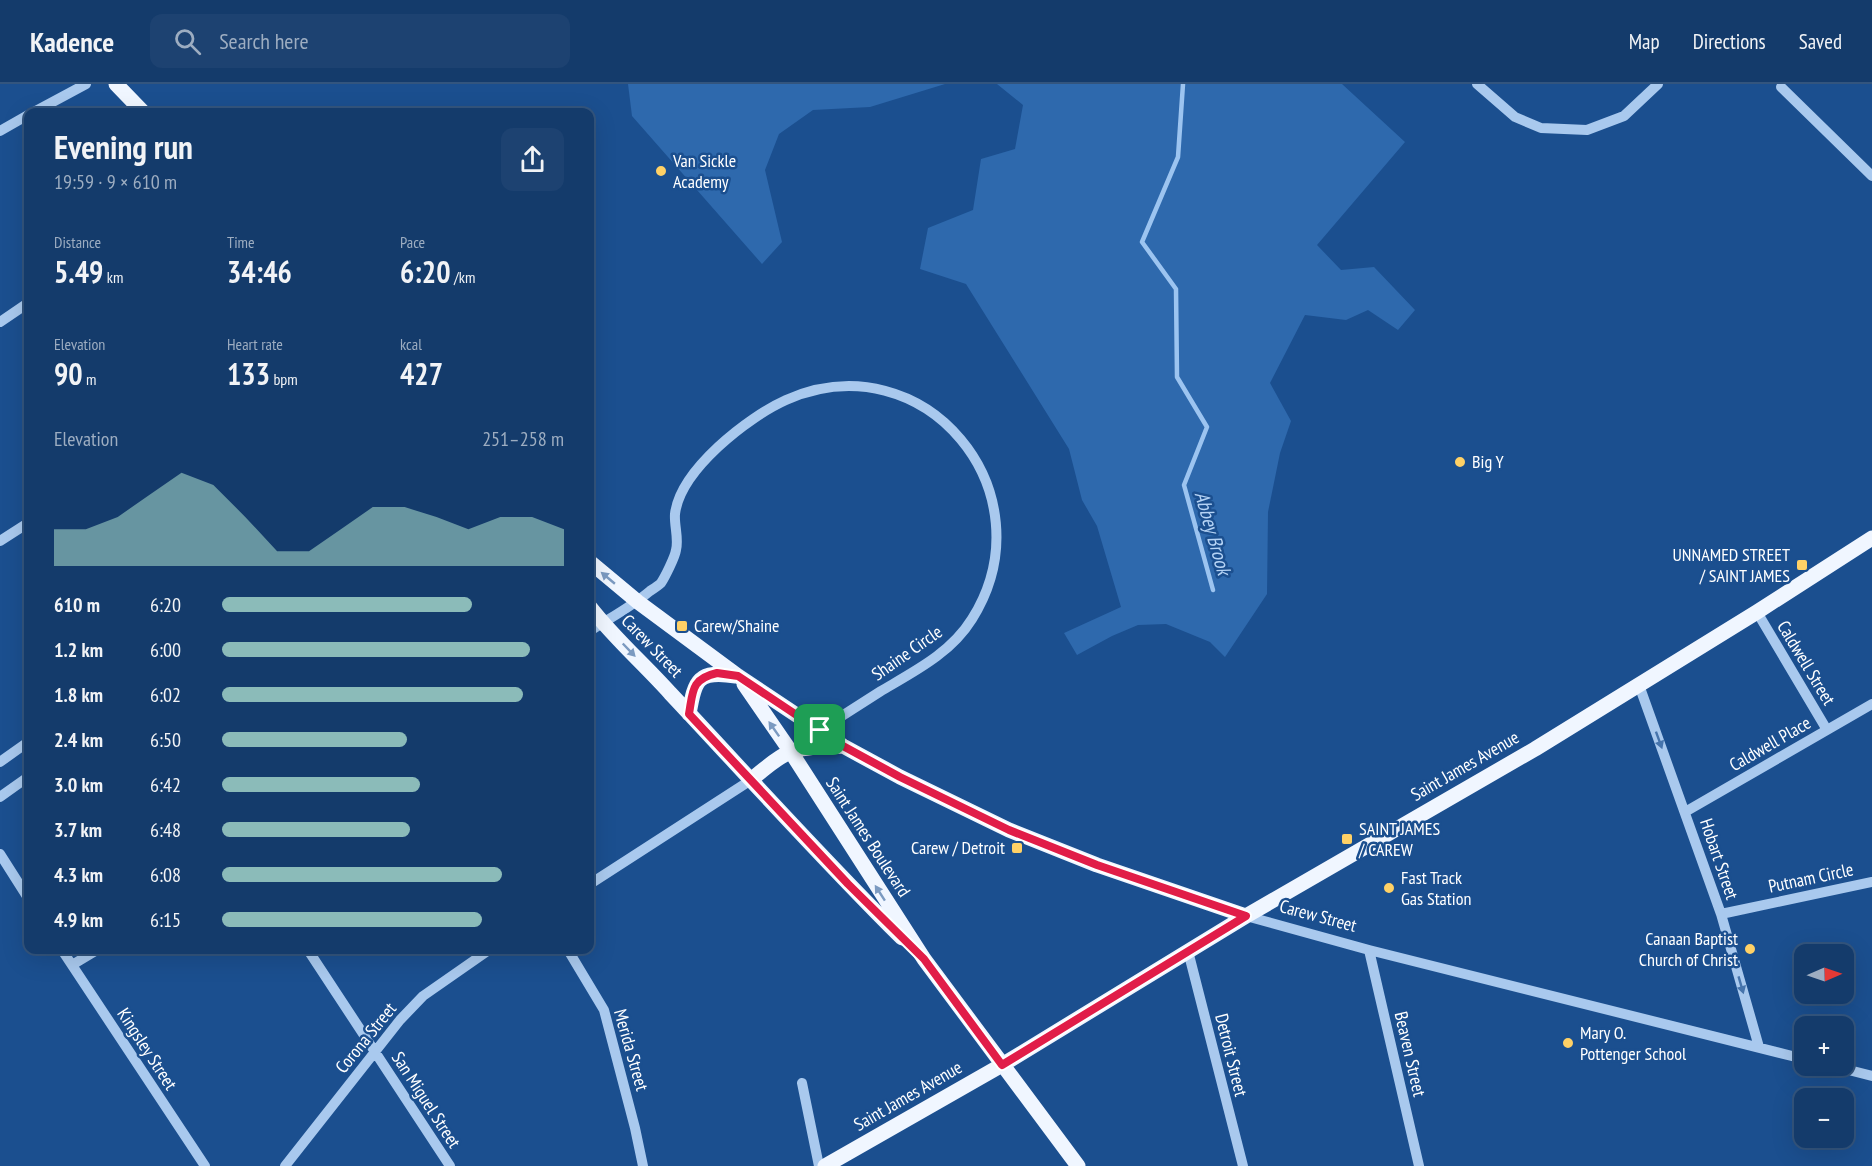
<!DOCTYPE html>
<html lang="en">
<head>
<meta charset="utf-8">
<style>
  :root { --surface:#143b6b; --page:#1d4271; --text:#f1f3f6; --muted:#9dadc1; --line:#33557e; --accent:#8bbbb9 }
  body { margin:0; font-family:"PT Sans Narrow",sans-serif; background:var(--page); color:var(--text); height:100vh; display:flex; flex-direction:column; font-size:22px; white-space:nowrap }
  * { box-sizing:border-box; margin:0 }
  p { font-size:20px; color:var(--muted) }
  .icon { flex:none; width:33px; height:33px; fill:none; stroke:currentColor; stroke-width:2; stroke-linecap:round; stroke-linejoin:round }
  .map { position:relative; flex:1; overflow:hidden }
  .drawer { position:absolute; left:24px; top:24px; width:570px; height:846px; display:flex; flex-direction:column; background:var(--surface); border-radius:12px; box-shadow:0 6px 24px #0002,0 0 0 2px var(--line) }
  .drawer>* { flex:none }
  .needle { width:39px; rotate:88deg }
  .buttons { position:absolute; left:1794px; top:860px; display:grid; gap:12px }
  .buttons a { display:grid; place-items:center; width:60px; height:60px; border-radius:12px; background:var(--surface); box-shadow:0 6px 24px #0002,0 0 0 2px var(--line); font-size:30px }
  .pin { position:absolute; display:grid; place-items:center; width:51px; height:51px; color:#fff; margin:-26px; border-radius:12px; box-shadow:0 3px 9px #0006 }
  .round { display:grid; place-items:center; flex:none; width:63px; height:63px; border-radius:12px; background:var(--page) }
  .head { display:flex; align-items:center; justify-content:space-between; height:102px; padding:0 30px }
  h1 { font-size:33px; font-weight:700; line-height:45px }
  .metrics { display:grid; grid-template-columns:repeat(3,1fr); gap:9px; height:102px; padding:6px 30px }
  .metrics div { display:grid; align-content:center }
  .metrics b { font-size:30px; font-weight:700 }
  .metrics small { font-size:16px; font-weight:400 }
  .metrics p { font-size:16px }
  .chart { height:168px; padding:12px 30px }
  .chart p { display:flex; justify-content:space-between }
  .chart svg { width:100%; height:108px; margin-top:6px; fill:var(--accent); opacity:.7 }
  ul { padding:0 30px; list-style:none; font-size:20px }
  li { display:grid; grid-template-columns:96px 72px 1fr; align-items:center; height:45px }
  li i { height:15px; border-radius:8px; background:var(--accent) }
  header { display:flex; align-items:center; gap:36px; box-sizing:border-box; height:84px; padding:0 30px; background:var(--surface); border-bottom:2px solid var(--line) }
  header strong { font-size:28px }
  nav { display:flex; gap:33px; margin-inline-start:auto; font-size:21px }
  .search { width:420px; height:54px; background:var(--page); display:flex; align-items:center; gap:15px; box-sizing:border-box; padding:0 21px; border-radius:12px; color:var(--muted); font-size:22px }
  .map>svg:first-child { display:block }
</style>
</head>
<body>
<header>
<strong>Kadence</strong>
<div class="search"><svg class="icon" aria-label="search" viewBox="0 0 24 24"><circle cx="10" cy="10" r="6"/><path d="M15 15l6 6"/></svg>Search here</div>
<nav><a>Map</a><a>Directions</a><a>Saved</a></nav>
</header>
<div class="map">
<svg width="1872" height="1082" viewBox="0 0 1872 1082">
  <rect width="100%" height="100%" fill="#1b4f8f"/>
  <path fill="#2e69ad" d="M628,0H945L870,23L813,26L779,50L765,86L782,158L762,180L632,32Z
    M997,0H1342L1405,58L1317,161L1341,186L1374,183L1415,226L1398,246L1368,226L1346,236L1305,231L1270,299L1291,337L1280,369L1268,428L1267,510L1225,573L1210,558L1166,540L1138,541L1112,552L1077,571L1064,549L1121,523L1097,442L1082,416L1069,365L966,200L920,185L928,144L973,126L981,75L1015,65L1023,21Z"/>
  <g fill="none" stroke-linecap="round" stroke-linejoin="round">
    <path stroke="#9cc4f0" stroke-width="4.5" d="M1183,0L1178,73L1142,158L1176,205L1177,293L1207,343L1184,401L1213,506"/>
    <path stroke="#a9c9ee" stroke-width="10" d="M1477,0L1515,33L1541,44L1587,46L1624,32L1658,0
      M1781,3L1872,92
      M34,28L86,0
      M0,47L28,31
      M0,238L28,219
      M0,457L28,439
      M1757,528L1827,646
      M590,547C610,534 631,523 650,507C653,505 658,502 661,499C665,493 675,473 676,466C679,455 674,441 675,430C680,386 748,333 786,316C925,255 1051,409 972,535C951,569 915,587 881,607C861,620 840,633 820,646
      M1639,601L1721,830L1759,963
      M0,678L28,658
      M0,713L28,693
      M1685,728L1872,620
      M0,770L28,814
      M590,800L751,696
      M1721,830L1872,798
      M1246,832L1369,866L1804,975
      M62,866L205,1082
      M308,866L450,1082
      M568,866L604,926L635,1044L643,1082
      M1369,866L1419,1082
      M1188,867L1243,1082
      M72,881L97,866
      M1829,981L1872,992
      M802,999L819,1082
      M285,1082L400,936L423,912L489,866"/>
    <path stroke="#f0f6ff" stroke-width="15" d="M116,0L143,28
      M590,478L638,518L738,592L843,662L900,693L1009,746L1097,781L1246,832
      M590,523C614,554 644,580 670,609C747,691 822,775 902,854
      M744,600L791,668L924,875L1078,1082
      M689,630C695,595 698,586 736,592
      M751,696C763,686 776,674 790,668C806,662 826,663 843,662
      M825,1082L1002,981L1246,832L1535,665L1757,528L1872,454"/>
  </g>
  <defs><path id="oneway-solid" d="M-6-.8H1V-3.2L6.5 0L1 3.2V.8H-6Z" transform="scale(1.5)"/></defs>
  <g fill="#7b9ac1">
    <use href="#oneway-solid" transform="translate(608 494) rotate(-140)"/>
    <use href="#oneway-solid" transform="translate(629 566) rotate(46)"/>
    <use href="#oneway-solid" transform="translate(774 645) rotate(-125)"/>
    <use href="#oneway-solid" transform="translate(880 809) rotate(-123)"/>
  </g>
  <g fill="#4674ac">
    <use href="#oneway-solid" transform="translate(1659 656) rotate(70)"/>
    <use href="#oneway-solid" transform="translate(1741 901) rotate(74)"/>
  </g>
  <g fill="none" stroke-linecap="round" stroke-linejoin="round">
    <defs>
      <path id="route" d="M717,589L738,592L843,662L900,693L1009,746L1097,781L1246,832L1002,981L924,875L848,800L689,630C693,607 691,595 717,589Z"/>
    </defs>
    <use href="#route" stroke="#fff" stroke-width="12"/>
    <use href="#route" stroke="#e11d48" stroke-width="8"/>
  </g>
  <g fill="#ffd166" stroke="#1b4f8f" stroke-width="2">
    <circle cx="661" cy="87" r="6"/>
    <circle cx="1460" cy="378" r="6"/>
    <rect x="1796" y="475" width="12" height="12" rx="3"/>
    <rect x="676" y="536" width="12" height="12" rx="3"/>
    <rect x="1341" y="749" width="12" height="12" rx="3"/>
    <rect x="1011" y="758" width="12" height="12" rx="3"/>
    <circle cx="1389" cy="804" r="6"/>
    <circle cx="1750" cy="865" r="6"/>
    <circle cx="1568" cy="959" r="6"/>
  </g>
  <g text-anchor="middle" stroke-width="5" stroke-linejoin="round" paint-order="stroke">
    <g font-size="18" fill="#fff" stroke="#1b4f8f" text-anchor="start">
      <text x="673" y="83">Van Sickle<tspan x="673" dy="21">Academy</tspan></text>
      <text x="1472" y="384">Big Y</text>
      <text x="1790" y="477" text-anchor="end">UNNAMED STREET<tspan x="1790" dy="21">/ SAINT JAMES</tspan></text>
      <text x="694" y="548">Carew/Shaine</text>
      <text x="1359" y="751">SAINT JAMES<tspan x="1359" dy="21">/ CAREW</tspan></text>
      <text x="1005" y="770" text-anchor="end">Carew / Detroit</text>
      <text x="1401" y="800">Fast Track<tspan x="1401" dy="21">Gas Station</tspan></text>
      <text x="1738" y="861" text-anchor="end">Canaan Baptist<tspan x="1738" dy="21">Church of Christ</tspan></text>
      <text x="1580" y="955">Mary O.<tspan x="1580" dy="21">Pottenger School</tspan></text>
    </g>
    <g font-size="18" fill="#fff" stroke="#1b4f8f">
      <text transform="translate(652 562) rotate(46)" y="6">Carew Street</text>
      <text transform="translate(907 569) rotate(-35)" y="6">Shaine Circle</text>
      <text transform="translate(1806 579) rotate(59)" y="6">Caldwell Street</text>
      <text transform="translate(1770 660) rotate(-30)" y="6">Caldwell Place</text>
      <text transform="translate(1465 682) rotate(-30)" y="6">Saint James Avenue</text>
      <text transform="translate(868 753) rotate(57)" y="6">Saint James Boulevard</text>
      <text transform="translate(1719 775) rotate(71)" y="6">Hobart Street</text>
      <text transform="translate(1811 794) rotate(-12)" y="6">Putnam Circle</text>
      <text transform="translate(1318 832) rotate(15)" y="6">Carew Street</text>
      <text transform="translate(366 954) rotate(-51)" y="6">Corona Street</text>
      <text transform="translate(147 965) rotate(57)" y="6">Kingsley Street</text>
      <text transform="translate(631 966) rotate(74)" y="6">Merida Street</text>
      <text transform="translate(1410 970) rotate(77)" y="6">Beaven Street</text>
      <text transform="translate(1231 971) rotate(76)" y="6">Detroit Street</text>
      <text transform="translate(908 1012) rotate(-30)" y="6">Saint James Avenue</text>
      <text transform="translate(426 1016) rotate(57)" y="6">San Miguel Street</text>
    </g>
    <g font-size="20" font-style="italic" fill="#b5d3f5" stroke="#1b4f8f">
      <text transform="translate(1213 449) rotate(74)" y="7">Abbey Brook</text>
    </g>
  </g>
</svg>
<div class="buttons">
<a><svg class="needle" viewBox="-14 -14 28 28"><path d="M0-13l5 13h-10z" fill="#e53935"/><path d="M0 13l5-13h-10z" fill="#9dadc1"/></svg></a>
<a>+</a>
<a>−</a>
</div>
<div class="pin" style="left:820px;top:646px;background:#1e9e55"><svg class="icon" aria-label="arrive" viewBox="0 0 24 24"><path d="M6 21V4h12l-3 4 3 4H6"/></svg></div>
<section class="drawer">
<div class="head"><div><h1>Evening run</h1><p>19:59 · 9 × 610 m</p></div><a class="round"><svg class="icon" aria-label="share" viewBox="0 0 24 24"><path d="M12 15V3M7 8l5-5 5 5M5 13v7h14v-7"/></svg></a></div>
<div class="metrics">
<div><p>Distance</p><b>5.49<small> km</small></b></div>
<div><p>Time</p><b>34:46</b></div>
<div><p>Pace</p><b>6:20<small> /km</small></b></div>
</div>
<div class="metrics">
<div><p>Elevation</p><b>90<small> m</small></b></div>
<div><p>Heart rate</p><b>133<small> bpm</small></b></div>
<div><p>kcal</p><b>427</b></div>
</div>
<div class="chart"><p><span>Elevation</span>251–258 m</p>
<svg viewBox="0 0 160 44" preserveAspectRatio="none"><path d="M0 44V29L10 29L20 24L30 15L40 6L50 11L60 24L70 38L80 38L90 29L100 20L110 20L120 24L130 29L140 24L150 24L160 29V44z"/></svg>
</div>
<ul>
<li><b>610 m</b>6:20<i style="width:73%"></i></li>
<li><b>1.2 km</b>6:00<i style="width:90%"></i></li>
<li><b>1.8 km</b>6:02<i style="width:88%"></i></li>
<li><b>2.4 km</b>6:50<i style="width:54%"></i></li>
<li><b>3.0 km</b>6:42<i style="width:58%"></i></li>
<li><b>3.7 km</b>6:48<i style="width:55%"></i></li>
<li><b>4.3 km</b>6:08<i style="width:82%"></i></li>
<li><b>4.9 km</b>6:15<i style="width:76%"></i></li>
</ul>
</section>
</div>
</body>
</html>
